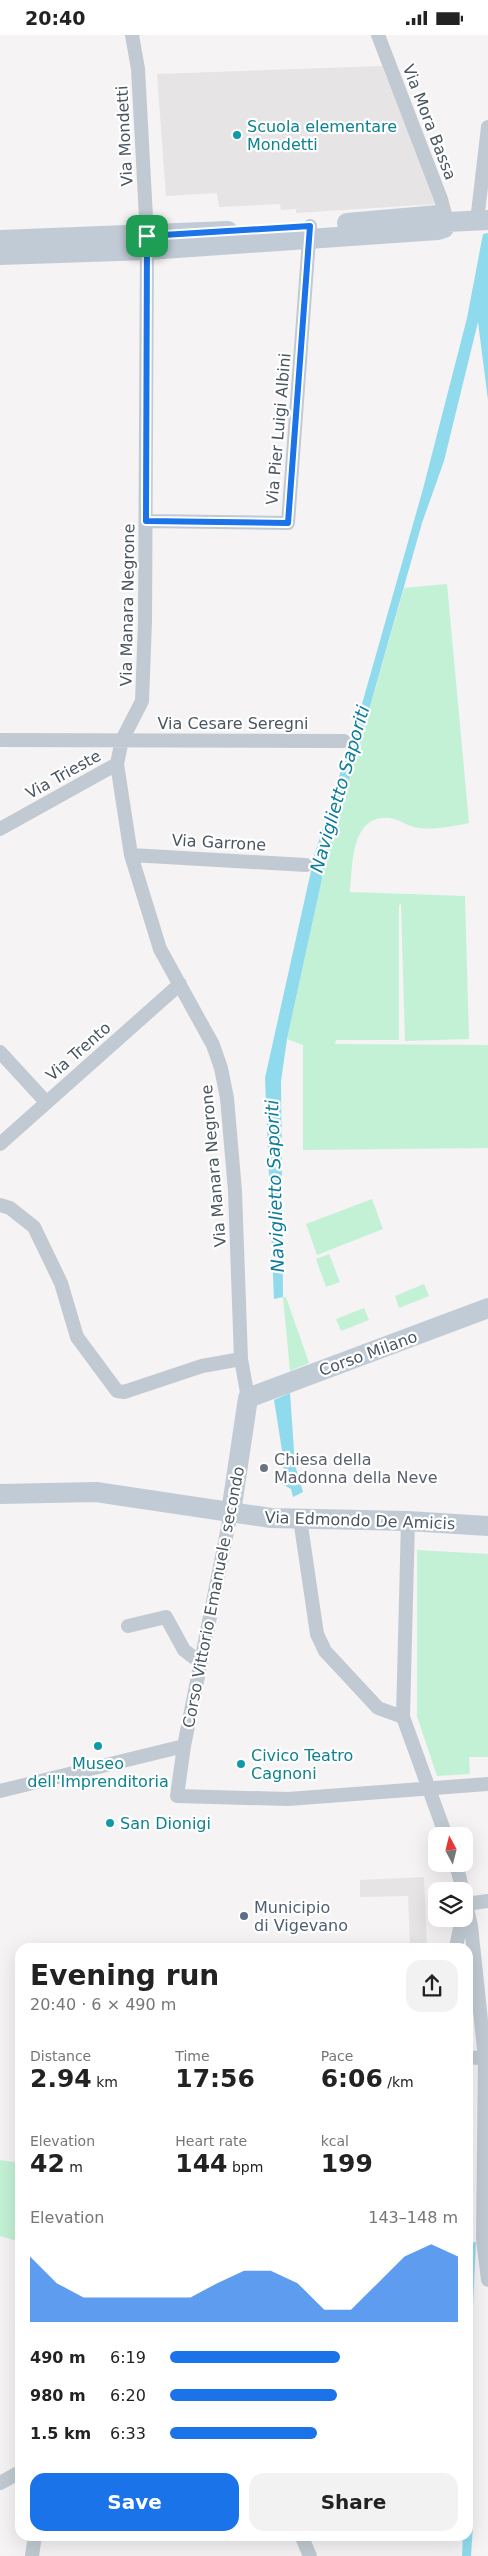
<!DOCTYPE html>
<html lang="en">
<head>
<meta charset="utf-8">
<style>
  :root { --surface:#fff; --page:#f2f2f2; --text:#222; --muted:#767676; --accent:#1a73e8 }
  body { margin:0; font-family:"DejaVu Sans",sans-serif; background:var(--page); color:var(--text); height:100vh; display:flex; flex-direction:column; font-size:19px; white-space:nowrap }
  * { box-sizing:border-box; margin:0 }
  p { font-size:16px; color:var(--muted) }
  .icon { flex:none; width:28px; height:28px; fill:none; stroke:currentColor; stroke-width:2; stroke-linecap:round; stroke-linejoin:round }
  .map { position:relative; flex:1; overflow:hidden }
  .sheet { position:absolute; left:15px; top:1908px; width:458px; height:598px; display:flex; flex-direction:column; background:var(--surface); border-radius:15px; box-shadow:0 5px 20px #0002 }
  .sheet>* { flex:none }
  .needle { width:32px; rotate:353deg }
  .buttons { position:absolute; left:428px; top:1792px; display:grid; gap:10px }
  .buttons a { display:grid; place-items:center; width:45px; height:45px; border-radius:10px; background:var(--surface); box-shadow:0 5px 20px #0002; font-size:25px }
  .pin { position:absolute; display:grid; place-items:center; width:42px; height:42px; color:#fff; margin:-21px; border-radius:10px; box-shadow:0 2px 8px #0006 }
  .round { display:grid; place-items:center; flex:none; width:52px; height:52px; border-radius:15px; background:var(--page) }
  .summary { display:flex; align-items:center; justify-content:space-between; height:85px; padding:0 15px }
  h1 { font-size:28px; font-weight:700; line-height:38px }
  .stats { display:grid; grid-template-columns:repeat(3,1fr); gap:8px; height:85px; padding:5px 15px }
  .stats div { display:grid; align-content:center }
  .stats b { font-size:25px; font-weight:700 }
  .stats small { font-size:14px; font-weight:400 }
  .stats p { font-size:14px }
  .chart { height:140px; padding:10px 15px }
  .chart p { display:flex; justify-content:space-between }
  .chart svg { width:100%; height:90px; margin-top:5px; fill:var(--accent); opacity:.7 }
  .cta { display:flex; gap:10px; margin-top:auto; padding:10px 15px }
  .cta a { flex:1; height:58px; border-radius:15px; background:var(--accent); color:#fff; font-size:20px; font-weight:700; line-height:58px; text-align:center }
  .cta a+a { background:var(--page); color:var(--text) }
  ul { padding:0 15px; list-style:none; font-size:16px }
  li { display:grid; grid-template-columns:80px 60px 1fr; align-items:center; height:38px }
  li i { height:12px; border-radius:6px; background:var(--accent) }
  .status { display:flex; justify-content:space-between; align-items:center; height:35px; padding:0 25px; background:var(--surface); direction:ltr }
  .status svg { height:14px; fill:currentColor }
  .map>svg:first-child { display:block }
</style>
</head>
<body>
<div class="status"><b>20:40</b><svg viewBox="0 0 49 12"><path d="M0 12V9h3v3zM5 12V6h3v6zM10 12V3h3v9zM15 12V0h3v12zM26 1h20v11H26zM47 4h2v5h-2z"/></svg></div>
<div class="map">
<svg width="488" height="2521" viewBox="0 0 488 2521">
  <rect width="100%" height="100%" fill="#f5f3f3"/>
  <path fill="#e6e4e5" d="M382,31L437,169L296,178V174L281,175L280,169L219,172L217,158L166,161L157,39Z
    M424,1842L427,1912H410L408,1861L360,1862V1845Z"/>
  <path fill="#c3f1d5" d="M447,549L469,788C454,791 434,795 419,793C409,792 401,785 390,783C350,779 353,831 350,857L465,861L469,1004L405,1006L401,869L399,870V1005H336L335,1009L488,1010V1113L303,1115V1010L287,1004L325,830L404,553Z
    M372,1164L383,1194L317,1220L306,1189Z
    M329,1219L340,1247L326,1252L316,1224Z
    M424,1249L429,1261L399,1273L395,1261Z
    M283,1262H286L309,1328L290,1336Z
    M364,1273L369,1285L341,1296L336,1284Z
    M417,1515L488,1519V1722H469L470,1739L437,1741L417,1681Z
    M0,2125L20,2128V2207L0,2201Z"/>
  <path fill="#90daee" d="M488,198V365L478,287L444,426L422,488L325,830L287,1004L281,1046L283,1262L274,1264L265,1043L315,818L362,669L423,454L467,283L483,199Z
    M290,1358L295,1430L303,1457L293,1462L291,1454L282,1449L284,1428L274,1365Z
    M476,2207L471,2313L470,2323H468V2208Z
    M468,2422L473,2491L471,2521H462L463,2500H468Z"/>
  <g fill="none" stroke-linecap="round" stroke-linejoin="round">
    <path stroke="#c1cad2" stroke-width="14" d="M132,0L138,34L147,201L145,586L142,666L122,705L117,729L131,820L160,914L213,1010L221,1033L227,1063L235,1156L241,1324L248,1363
      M378,0L441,164L447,187
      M477,186L488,92
      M146,486L288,488L310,191
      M0,705L344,706
      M0,794L117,729
      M131,820L306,830
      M0,1017L46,1067
      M0,1109L180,949
      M0,1170L10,1173L34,1192L61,1248L77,1302L117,1356L124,1357L202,1331L241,1324
      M231,1477L184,1711L177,1761L288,1764L488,1749
      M300,1484L317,1599L325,1616L378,1673L403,1682
      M408,1486L403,1682L446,1801
      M128,1591L166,1582L184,1615L201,1628
      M0,1756L184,1711
      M456,1829L463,1856
      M464,1860L471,1891L485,2023L483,2204L488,2245
      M466,1869L488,1866
      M456,1912L462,1884
      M468,2023L488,2022
      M0,2448L20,2437
      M301,2500L310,2521
      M32,2521L35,2500"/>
    <path stroke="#c1cbd6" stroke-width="20" d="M447,187L488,185
      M347,188L438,180L447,187
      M0,205L228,196
      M0,220L148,215L438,195L444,193L447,187
      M0,1459L96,1457L271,1483L408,1486L488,1491
      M231,1477L248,1363L488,1273"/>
  </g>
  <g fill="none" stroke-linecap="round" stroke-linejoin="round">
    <defs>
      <path id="route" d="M310,191L288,488L146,486L147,201Z"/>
    </defs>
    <use href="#route" stroke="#fff" stroke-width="10"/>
    <use href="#route" stroke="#1a73e8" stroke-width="6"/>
  </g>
  <g fill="#0f9aa8" stroke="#fff" stroke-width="2">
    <circle cx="237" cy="100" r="5"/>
    <circle cx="98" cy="1711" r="5"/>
    <circle cx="241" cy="1729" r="5"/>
    <circle cx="110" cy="1788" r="5"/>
  </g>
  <circle fill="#6b7280" stroke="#fff" stroke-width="2" cx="264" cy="1433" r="5"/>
  <circle fill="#5c6f8a" stroke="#fff" stroke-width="2" cx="244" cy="1881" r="5"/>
  <g text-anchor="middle" stroke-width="4.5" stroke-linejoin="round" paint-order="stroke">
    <g font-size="16" fill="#4a5661" stroke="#fff">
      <text transform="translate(430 87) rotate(69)" y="6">Via Mora Bassa</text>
      <text transform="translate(124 101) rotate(-93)" y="6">Via Mondetti</text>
      <text transform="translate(278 394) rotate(-85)" y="6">Via Pier Luigi Albini</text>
      <text transform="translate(127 570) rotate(-89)" y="6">Via Manara Negrone</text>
      <text x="233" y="694">Via Cesare Seregni</text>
      <text transform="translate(63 739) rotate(-29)" y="6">Via Trieste</text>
      <text transform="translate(219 807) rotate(3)" y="6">Via Garrone</text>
      <text transform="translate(78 1016) rotate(-41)" y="6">Via Trento</text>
      <text transform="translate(213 1131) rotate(-95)" y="6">Via Manara Negrone</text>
      <text transform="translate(368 1318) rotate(-20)" y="6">Corso Milano</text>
      <text transform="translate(360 1485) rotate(2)" y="6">Via Edmondo De Amicis</text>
      <text transform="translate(213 1562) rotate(-79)" y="6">Corso Vittorio Emanuele secondo</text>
    </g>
    <g font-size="16" fill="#0d838f" stroke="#fff" text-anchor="start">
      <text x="247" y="97">Scuola elementare<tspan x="247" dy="18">Mondetti</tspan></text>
      <text x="251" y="1726">Civico Teatro<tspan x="251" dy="18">Cagnoni</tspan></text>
      <text x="98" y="1734" text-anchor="middle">Museo<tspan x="98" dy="18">dell'Imprenditoria</tspan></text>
      <text x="120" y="1794">San Dionigi</text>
    </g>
    <g font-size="16" fill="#5b616d" stroke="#fff" text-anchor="start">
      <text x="274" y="1430">Chiesa della<tspan x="274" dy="18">Madonna della Neve</tspan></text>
    </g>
    <g font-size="16" fill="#4e5e75" stroke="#fff" text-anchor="start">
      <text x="254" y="1878">Municipio<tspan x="254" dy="18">di Vigevano</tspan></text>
    </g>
    <g font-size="18" font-style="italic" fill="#0c7c9b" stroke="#fff">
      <text transform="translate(340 754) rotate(-74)" y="6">Naviglietto Saporiti</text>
      <text transform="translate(275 1151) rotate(-92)" y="6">Naviglietto Saporiti</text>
    </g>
  </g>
</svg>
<div class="buttons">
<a><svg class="needle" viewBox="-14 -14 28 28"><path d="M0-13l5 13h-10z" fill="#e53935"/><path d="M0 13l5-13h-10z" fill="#767676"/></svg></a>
<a><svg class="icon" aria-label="layers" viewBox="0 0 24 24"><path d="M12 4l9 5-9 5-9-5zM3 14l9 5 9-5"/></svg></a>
</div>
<div class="pin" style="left:147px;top:201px;background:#1e9e55"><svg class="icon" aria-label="arrive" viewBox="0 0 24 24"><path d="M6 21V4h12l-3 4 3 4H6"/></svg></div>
<section class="sheet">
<div class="summary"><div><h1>Evening run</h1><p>20:40 · 6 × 490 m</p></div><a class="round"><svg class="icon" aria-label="share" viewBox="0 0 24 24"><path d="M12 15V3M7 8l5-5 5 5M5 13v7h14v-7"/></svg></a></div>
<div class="stats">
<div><p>Distance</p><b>2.94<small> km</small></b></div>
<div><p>Time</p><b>17:56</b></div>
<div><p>Pace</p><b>6:06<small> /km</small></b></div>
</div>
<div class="stats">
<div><p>Elevation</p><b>42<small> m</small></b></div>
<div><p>Heart rate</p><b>144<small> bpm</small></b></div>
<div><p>kcal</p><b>199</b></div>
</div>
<div class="chart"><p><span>Elevation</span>143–148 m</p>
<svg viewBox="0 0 160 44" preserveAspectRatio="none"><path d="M0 44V12L10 25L20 32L30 32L40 32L50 32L60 32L70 25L80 19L90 19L100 25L110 38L120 38L130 25L140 12L150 6L160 12V44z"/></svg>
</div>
<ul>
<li><b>490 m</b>6:19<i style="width:59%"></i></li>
<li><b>980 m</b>6:20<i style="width:58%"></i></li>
<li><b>1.5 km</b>6:33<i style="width:51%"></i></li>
</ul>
<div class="cta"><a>Save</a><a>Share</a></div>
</section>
</div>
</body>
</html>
